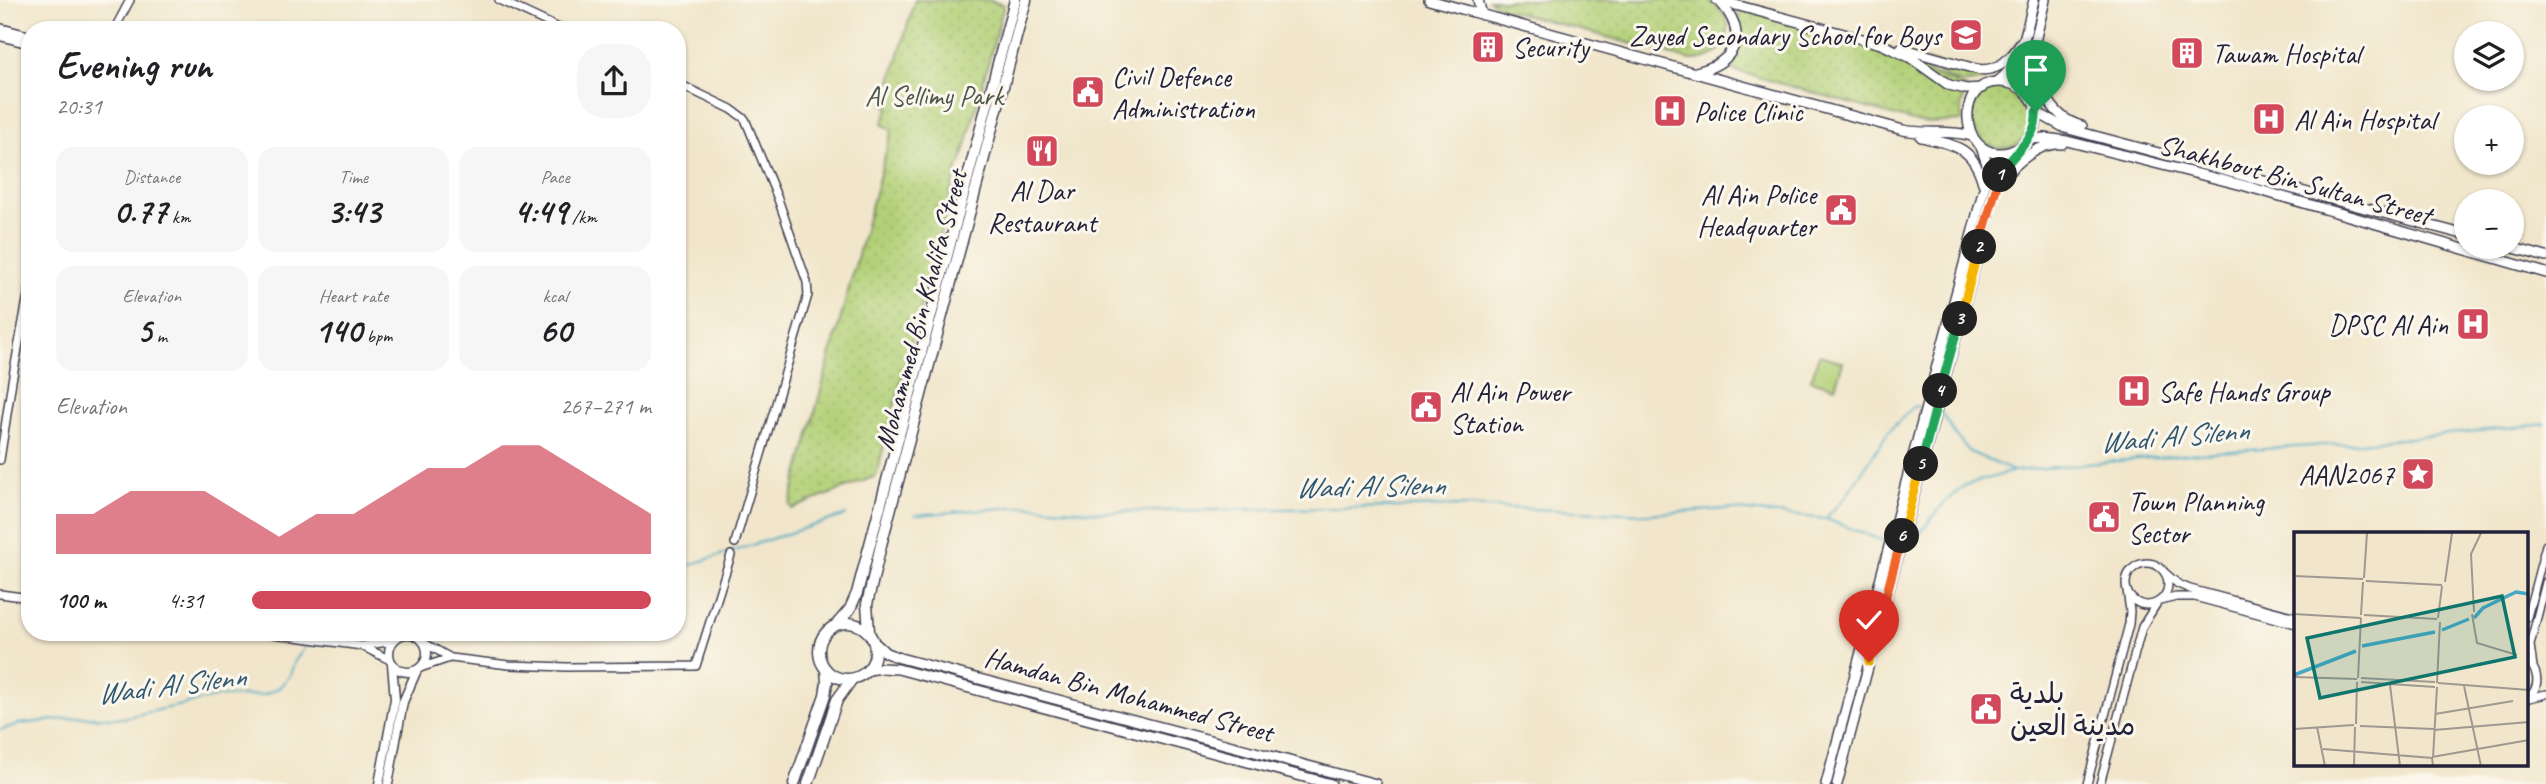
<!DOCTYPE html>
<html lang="en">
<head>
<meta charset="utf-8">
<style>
  :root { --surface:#fff; --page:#f6f6f6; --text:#202124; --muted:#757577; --accent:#d1495b }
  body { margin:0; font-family:Caveat,"Playpen Sans Arabic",sans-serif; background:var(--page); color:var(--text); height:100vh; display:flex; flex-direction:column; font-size:26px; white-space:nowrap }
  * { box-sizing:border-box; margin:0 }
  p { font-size:23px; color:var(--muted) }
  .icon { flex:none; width:38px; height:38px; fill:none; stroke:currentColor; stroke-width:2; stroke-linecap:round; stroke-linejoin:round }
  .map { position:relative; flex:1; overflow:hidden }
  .panel { position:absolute; left:21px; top:21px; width:665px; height:620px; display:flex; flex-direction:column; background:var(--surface); border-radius:28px; box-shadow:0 2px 5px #0004 }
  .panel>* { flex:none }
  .controls { position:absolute; left:2454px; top:21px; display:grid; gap:14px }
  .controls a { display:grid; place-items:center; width:70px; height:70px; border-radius:50%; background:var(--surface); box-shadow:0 2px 5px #0004; font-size:35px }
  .pin { position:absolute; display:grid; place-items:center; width:60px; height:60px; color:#fff; margin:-72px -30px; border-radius:50% 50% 50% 0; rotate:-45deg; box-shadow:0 0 7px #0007 }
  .pin .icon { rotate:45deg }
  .km { position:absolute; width:35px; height:35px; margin:-18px; border-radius:50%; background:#222; color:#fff; font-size:19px; line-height:35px; text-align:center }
  .round { display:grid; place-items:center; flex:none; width:74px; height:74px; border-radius:28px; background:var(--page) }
  .overview { display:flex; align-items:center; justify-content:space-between; height:119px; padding:0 35px }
  h1 { font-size:38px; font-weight:700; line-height:52px }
  .stats { display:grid; grid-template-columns:repeat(3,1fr); gap:10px; height:119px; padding:7px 35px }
  .stats div { display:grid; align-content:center; border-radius:18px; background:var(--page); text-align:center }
  .stats b { font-size:35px; font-weight:700 }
  .stats small { font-size:19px; font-weight:400 }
  .stats p { font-size:19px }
  .chart { height:196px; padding:14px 35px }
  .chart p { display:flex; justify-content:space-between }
  .chart svg { width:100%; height:126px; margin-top:7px; fill:var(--accent); opacity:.7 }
  ul { padding:0 35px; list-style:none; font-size:23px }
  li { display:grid; grid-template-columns:112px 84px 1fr; align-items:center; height:52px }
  li i { height:18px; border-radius:9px; background:var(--accent) }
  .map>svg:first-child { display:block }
</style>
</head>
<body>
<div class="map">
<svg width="2546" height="784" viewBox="0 0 2546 784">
  <defs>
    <pattern id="park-dots" width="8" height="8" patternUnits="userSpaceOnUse" patternTransform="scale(1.75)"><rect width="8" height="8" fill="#b2d077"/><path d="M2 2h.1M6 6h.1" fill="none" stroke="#99b268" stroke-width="1.8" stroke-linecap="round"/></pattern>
  </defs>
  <rect width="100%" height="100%" fill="#fbf7ec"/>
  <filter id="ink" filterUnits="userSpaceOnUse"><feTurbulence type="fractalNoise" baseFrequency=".0143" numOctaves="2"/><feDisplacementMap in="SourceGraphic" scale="14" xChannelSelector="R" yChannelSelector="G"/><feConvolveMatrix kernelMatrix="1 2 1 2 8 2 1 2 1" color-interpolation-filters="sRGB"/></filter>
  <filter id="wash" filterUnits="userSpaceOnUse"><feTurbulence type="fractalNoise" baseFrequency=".00686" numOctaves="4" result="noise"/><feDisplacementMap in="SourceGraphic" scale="28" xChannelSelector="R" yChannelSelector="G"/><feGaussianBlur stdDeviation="1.57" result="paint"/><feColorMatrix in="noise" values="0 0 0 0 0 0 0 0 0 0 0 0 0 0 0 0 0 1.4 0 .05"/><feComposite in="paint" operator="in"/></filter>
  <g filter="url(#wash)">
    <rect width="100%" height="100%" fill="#f1e6cb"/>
    <path fill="url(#park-dots)" stroke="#6a7959" stroke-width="2" d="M915,0H988L1004,5L961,164L958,166L876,476L792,509L790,504L892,130L882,124L889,107L884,105Z
      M1489,0H1708C1743,18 1729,61 1691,60L1501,8Z
      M1735,7L1892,49L1929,73L1967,88L1961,106L1962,121L1928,123L1913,121L1719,66C1734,47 1747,32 1735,7Z
      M1923,60L1977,74L2001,71C1969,92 1950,84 1923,60Z
      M1972 118a30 30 0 1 1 60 0a30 30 0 1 1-60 0Z"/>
    <path fill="#b2d077" stroke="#6a7959" stroke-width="2" d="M1819,355L1843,362L1835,387L1811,380Z"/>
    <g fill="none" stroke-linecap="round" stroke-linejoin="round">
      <path stroke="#45a9c4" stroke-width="2" d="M1938,412L1942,413L1955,435L1970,452L2013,471
        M915,515L1028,506L1100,512L1465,506L1647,514L1729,509L1826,519L1888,543
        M1826,518L1846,496L1889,431L1914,406L1922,408
        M1903,547L1908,548L1945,502L1965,485L2014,471L2200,453L2360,443L2546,424
        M677,569L846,515
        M0,730L19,724L82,717L122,718L218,697L264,695L280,687L289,677L295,661L308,643"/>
    </g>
  </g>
  <g filter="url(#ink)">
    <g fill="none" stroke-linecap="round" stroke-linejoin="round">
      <defs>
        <path id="tertiary" d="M499,0L563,30
          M114,30L130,0
          M677,83L731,109L745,119L778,199L807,282L808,295L735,543
          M0,460L12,381L30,284
          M2126 584a21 21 0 1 1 42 0a21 21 0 1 1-42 0Z
          M2164,572L2178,584L2190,589L2296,617
          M0,594L30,598
          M2160,601L2176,597H2195L2296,624
          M2527,617L2546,545
          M258,632L362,646L394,641
          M424,643L451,658L509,665L567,667L696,666L731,555
          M362,646L390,660
          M2533,667L2530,645L2546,582
          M420,668L450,658
          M2529,698L2546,694
          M2527,699C2539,689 2540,676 2530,663
          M2087,784L2129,624L2130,611L2127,590
          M2100,784L2142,627L2157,603"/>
        <path id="secondary" d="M0,28L30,36
          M0,36L30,44
          M389 653a19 19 0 1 1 38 0a19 19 0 1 1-38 0Z
          M379,784L395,699L392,664
          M388,784L403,702L417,670"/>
        <path id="primary" d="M1429,0L1903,130C1926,135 1949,129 1972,136
          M1478,0L1482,15
          M1717,0L1881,44L1911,58L1949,85L1966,89L1982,88
          M2033,47C2038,79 2046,117 2082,126
          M1901,48L1976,69C1998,73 2012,58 2023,40
          M1696,72C1735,63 1750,35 1720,2
          M1997,82C2023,64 2026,29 2034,0
          M2032,98L2030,62L2045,0
          M2036,112L2065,128L2466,235
          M1921,137C1954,145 1973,146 1983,183
          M2030,139L2045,138L2067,141L2242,185L2546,273
          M2002,181C2014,163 2040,142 2062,144
          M2510,247L2546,257
          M875,643L886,653L900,658L1376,784
          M868,670L882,668L898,669L1331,784
          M1826,784L1986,181L1987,164L1981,147
          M1837,784L1996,186C2000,176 2004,166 2011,157C2023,142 2043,131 2035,107C2031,95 2021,86 2008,83C1947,71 1959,179 2021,147"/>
        <path id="trunk" d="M819 651a28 28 0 1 1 56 0a28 28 0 1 1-56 0Z
          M837,624L850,609L857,593L1015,0
          M869,632L867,604L881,545L1026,0
          M794,784L825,695L827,682L826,669
          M808,784L837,700L852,679"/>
      </defs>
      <use href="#tertiary" stroke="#413f51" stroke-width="10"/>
      <use href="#secondary" stroke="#413f51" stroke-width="11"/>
      <use href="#primary" stroke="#413f51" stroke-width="12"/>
      <use href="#trunk" stroke="#413f51" stroke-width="13"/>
      <use href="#tertiary" stroke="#fff" stroke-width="7"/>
      <use href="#secondary" stroke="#fff" stroke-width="8"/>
      <use href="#primary" stroke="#fff" stroke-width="9"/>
      <use href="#trunk" stroke="#fff" stroke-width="10"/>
    </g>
  </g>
  <g fill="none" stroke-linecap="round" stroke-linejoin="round" filter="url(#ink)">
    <defs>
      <path id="split-1" d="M2000,175C2012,152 2038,140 2036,112"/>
      <path id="split-2" d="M1979,247L2000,175"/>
      <path id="split-3" d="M1960,319L1979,247"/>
      <path id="split-4" d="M1940,391L1960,319"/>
      <path id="split-5" d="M1921,464L1940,391"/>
      <path id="split-6" d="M1902,536L1921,464"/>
      <path id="split-7" d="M1883,608L1902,536"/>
      <path id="split-8" d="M1869,662L1883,608"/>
    </defs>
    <use href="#split-1" stroke="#fff" stroke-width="14"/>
    <use href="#split-2" stroke="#fff" stroke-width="14"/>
    <use href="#split-3" stroke="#fff" stroke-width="14"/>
    <use href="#split-4" stroke="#fff" stroke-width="14"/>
    <use href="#split-5" stroke="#fff" stroke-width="14"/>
    <use href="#split-6" stroke="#fff" stroke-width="14"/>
    <use href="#split-7" stroke="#fff" stroke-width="14"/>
    <use href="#split-8" stroke="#fff" stroke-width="14"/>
    <use href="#split-1" stroke="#22a559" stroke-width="9"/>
    <use href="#split-2" stroke="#f0652b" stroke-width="9"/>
    <use href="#split-3" stroke="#f5b400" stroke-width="9"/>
    <use href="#split-4" stroke="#22a559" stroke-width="9"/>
    <use href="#split-5" stroke="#22a559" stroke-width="9"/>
    <use href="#split-6" stroke="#f5b400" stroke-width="9"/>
    <use href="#split-7" stroke="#f0652b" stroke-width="9"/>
    <use href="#split-8" stroke="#f5b400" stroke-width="9"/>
  </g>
  <defs>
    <symbol id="school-square" viewBox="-11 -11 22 22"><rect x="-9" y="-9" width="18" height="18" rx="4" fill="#d1495b" stroke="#fbf7ec"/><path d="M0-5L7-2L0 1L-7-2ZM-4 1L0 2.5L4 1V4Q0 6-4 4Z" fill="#fff"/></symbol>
    <symbol id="building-square" viewBox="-11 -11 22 22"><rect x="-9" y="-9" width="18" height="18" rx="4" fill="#d1495b" stroke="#fbf7ec"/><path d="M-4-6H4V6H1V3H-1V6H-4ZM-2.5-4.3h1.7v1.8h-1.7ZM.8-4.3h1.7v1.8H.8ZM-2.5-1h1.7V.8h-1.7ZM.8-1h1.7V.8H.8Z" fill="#fff"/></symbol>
    <symbol id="civic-square" viewBox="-11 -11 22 22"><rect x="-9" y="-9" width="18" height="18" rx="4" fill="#d1495b" stroke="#fbf7ec"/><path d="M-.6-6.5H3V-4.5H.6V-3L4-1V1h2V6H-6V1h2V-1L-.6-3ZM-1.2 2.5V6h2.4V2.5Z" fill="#fff"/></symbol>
    <symbol id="hospital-square" viewBox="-11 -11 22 22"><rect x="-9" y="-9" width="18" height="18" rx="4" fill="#d1495b" stroke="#fbf7ec"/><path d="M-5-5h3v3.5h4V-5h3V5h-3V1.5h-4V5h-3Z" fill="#fff"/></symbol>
    <symbol id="restaurant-square" viewBox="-11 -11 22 22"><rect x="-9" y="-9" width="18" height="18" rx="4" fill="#d1495b" stroke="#fbf7ec"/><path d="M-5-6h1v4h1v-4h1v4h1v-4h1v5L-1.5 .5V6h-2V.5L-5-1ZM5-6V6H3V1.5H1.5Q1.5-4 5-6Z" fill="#fff"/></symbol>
    <symbol id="sight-square" viewBox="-11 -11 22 22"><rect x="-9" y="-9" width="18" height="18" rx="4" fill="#d1495b" stroke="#fbf7ec"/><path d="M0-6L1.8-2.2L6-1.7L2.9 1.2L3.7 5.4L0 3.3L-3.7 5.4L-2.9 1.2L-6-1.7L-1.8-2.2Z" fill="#fff"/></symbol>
  </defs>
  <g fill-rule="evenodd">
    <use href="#school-square" x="1947" y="16" width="38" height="38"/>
    <use href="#building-square" x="1469" y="28" width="38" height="38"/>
    <use href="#building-square" x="2168" y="34" width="38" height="38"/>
    <use href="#civic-square" x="1069" y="73" width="38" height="38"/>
    <use href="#hospital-square" x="1651" y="92" width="38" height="38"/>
    <use href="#hospital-square" x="2250" y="100" width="38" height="38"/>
    <use href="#restaurant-square" x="1023" y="132" width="38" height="38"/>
    <use href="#civic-square" x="1822" y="191" width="38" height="38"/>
    <use href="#hospital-square" x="2454" y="305" width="38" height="38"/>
    <use href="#hospital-square" x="2115" y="372" width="38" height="38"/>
    <use href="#civic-square" x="1407" y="388" width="38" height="38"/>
    <use href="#sight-square" x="2399" y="455" width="38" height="38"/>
    <use href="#civic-square" x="2085" y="498" width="38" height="38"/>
    <use href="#civic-square" x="1967" y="690" width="38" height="38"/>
  </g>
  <g text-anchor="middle" stroke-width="6" stroke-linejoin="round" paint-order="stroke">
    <g font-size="28" fill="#22223b" stroke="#fbf7ec" text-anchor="start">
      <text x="1941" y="45" text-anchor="end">Zayed Secondary School for Boys</text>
      <text x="1512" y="57">Security</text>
      <text x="2212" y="63">Tawam Hospital</text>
      <text x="1112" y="86">Civil Defence<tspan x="1112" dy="32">Administration</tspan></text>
      <text x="1694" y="121">Police Clinic</text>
      <text x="2294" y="129">Al Ain Hospital</text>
      <text x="1042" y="200" text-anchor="middle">Al Dar<tspan x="1042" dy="32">Restaurant</tspan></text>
      <text x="1816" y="204" text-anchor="end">Al Ain Police<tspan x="1816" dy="32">Headquarter</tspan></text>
      <text x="2448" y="334" text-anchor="end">DPSC Al Ain</text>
      <text x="1450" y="401">Al Ain Power<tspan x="1450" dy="32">Station</tspan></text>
      <text x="2158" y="401">Safe Hands Group</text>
      <text x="2394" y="484" text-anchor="end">AAN2067</text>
      <text x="2128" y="511">Town Planning<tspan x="2128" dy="32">Sector</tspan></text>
      <text x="2010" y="703">بلدية<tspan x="2010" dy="32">مدينة العين</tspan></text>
    </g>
    <g font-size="28" fill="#4d564d" stroke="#fbf7ec">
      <text x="934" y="105">Al Sellimy Park</text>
    </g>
    <g font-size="28" fill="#22223b" stroke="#fbf7ec">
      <text transform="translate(2295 179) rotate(15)" y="10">Shakhbout Bin Sultan Street</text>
      <text transform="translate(920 310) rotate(-75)" y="10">Mohammed Bin Khalifa Street</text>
      <text transform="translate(1129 694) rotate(15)" y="10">Hamdan Bin Mohammed Street</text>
    </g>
    <g font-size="30" font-style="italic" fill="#305872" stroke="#fbf7ec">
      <text transform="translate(2174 436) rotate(-5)" y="10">Wadi Al Silenn</text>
      <text transform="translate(1370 486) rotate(-1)" y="10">Wadi Al Silenn</text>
      <text transform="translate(171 685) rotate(-7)" y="10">Wadi Al Silenn</text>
    </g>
  </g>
  <g transform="translate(2294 532)">
    <rect width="234" height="234" fill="#f1e6cb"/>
    <path fill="none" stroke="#45a9c4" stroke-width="3.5" d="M180,86L189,76L222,60L235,62M148,98L175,87M68,114L141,100M0,143L62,119"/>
    <path fill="none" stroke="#9e9891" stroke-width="2" d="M0,44L69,47M70,46L73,1M72,49L148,53M151,50L158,1M180,80L177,22L187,1M0,82L67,86M178,82L183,111L223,123M67,83L69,50M70,83L143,87M144,86L148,54M0,145L63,147M64,146L67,86M67,146L141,150M67,150L141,155M143,151L146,90M144,151L235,158M96,153L106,234M170,154L187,234M141,182L219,169M62,192L63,150M66,194L140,197M23,195L31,234M0,197L60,193M140,198L235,190M29,217L138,226L139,234M138,225L235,208M139,226L143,155M60,234L61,195"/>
    <path fill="#0f766e" fill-opacity="0.15" stroke="#0f766e" stroke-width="3.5" d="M208,64L221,125L26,166L13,106Z"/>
    <rect width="234" height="234" fill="none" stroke="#22223b" stroke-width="3.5"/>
  </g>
</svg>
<div class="controls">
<a><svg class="icon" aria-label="layers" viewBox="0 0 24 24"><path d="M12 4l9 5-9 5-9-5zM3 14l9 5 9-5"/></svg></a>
<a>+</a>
<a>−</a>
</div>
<div class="pin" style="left:2036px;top:112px;background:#1e9e55"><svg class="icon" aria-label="arrive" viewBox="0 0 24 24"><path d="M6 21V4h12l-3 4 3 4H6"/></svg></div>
<div class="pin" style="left:1869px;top:662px;background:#d93025"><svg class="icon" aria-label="check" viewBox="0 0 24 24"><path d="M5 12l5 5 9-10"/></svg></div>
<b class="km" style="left:2000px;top:175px">1</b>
<b class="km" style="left:1979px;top:247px">2</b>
<b class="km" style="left:1960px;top:319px">3</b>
<b class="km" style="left:1940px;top:391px">4</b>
<b class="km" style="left:1921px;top:464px">5</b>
<b class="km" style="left:1902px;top:536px">6</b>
<section class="panel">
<div class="overview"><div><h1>Evening run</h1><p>20:31</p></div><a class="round"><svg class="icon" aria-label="share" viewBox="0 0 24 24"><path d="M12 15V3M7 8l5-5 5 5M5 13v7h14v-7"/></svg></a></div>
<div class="stats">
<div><p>Distance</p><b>0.77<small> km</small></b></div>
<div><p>Time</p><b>3:43</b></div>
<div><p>Pace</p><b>4:49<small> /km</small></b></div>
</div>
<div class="stats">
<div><p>Elevation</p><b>5<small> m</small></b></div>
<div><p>Heart rate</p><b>140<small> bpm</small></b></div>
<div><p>kcal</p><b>60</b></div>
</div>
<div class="chart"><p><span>Elevation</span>267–271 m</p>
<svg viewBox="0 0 160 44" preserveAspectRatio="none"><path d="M0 44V30L10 30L20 22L30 22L40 22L50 30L60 38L70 30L80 30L90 22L100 14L110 14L120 6L130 6L140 14L150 22L160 30V44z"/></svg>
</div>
<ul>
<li><b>100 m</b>4:31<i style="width:100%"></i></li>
</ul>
</section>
</div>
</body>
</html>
